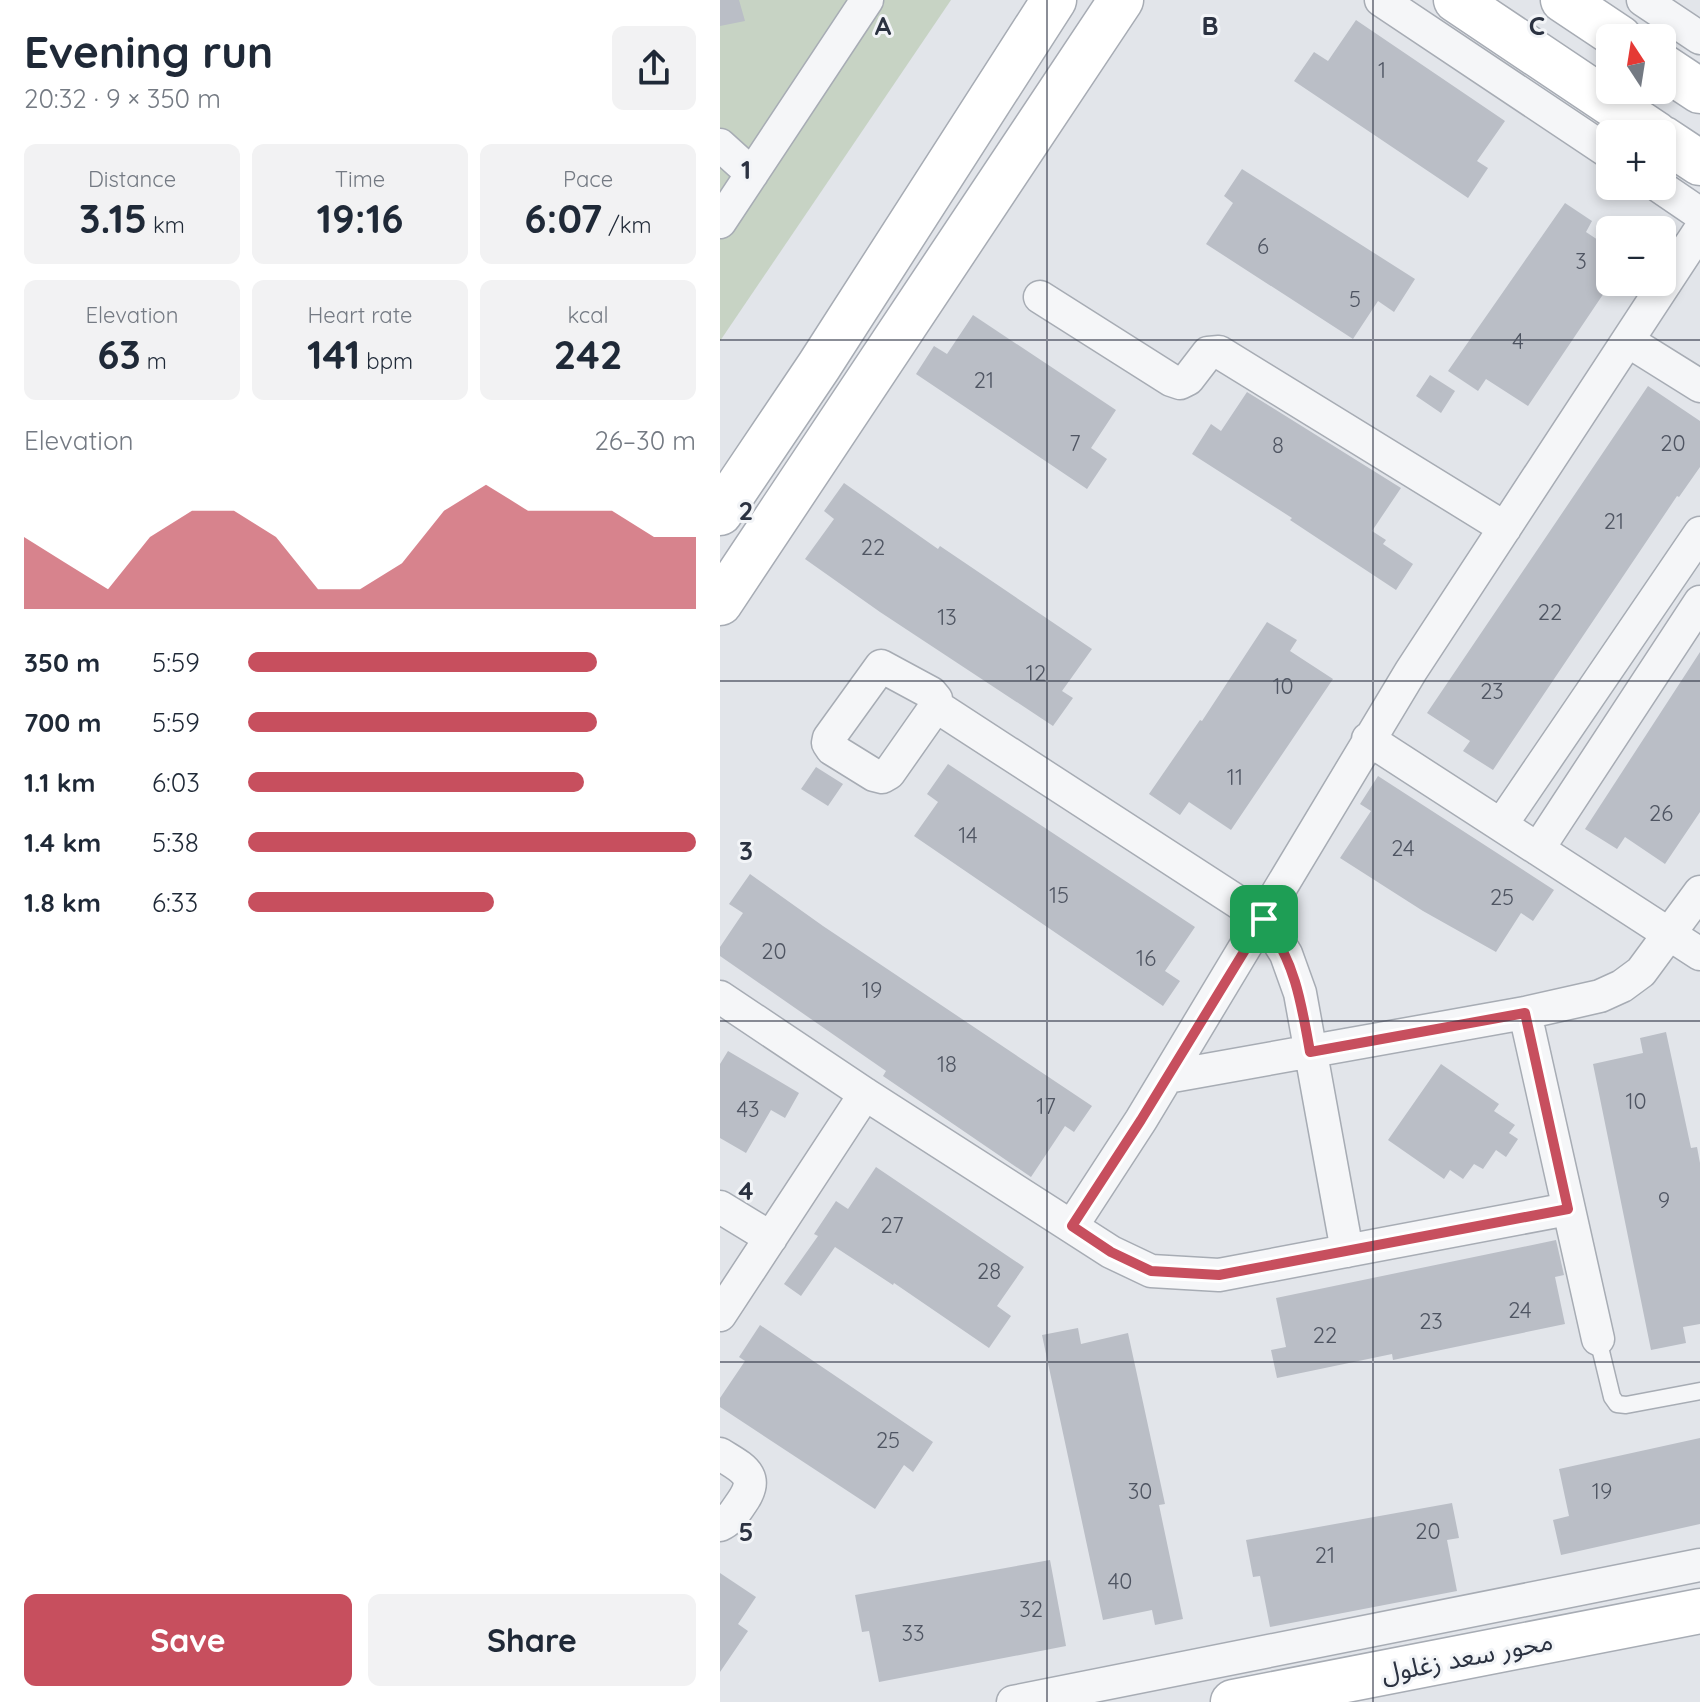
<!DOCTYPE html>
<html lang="en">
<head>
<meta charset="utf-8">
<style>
  :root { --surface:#fff; --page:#f2f2f3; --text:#1f2937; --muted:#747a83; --accent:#c74f5e }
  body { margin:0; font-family:Quicksand,"Noto Sans Arabic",sans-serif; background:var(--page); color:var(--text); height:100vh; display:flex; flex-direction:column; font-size:30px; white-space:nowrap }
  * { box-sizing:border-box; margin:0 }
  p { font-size:26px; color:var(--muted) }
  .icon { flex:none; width:44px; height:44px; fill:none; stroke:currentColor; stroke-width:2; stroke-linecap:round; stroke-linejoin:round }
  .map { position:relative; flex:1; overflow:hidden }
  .drawer { display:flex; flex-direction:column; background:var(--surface); width:720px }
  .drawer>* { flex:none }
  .needle { width:52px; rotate:348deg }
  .fabs { position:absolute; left:876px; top:24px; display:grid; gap:16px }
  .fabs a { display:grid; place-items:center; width:80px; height:80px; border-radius:12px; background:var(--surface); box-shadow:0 4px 12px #0003; font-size:40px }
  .pin { position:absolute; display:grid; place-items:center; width:68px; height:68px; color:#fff; margin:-34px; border-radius:16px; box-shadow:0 4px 12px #0006 }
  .round { display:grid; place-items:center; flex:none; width:84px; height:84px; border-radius:12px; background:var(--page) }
  .headline { display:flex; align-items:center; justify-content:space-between; height:136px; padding:0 24px }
  h1 { font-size:44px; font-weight:700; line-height:60px }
  .stats { display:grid; grid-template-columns:repeat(3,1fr); gap:12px; height:136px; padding:8px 24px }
  .stats div { display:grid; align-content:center; border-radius:12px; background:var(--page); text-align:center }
  .stats b { font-size:40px; font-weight:700 }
  .stats small { font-size:22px; font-weight:400 }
  .stats p { font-size:22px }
  .chart { height:224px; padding:16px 24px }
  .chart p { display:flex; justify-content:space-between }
  .chart svg { width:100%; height:144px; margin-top:8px; fill:var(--accent); opacity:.7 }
  .primary-button { display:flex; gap:16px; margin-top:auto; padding:16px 24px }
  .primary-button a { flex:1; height:92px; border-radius:12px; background:var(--accent); color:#fff; font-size:32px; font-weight:700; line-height:92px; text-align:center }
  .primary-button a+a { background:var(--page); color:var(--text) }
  ul { padding:0 24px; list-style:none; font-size:26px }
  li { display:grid; grid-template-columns:128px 96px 1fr; align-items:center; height:60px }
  li i { height:20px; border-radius:10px; background:var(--accent) }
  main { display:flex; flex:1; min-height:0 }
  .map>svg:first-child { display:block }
</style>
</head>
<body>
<main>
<section class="drawer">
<div class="headline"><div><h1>Evening run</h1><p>20:32 · 9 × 350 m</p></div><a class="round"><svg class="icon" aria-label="share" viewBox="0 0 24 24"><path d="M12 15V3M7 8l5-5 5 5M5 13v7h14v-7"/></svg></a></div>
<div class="stats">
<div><p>Distance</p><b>3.15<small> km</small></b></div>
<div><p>Time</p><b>19:16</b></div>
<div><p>Pace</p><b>6:07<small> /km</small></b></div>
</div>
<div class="stats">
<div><p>Elevation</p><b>63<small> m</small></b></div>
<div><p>Heart rate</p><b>141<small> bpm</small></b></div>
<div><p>kcal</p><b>242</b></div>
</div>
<div class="chart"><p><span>Elevation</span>26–30 m</p>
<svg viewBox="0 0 160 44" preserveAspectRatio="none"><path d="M0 44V22L10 30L20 38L30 22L40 14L50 14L60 22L70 38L80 38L90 30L100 14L110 6L120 14L130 14L140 14L150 22L160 22V44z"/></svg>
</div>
<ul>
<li><b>350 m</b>5:59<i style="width:78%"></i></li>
<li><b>700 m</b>5:59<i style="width:78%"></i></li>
<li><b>1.1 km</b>6:03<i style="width:75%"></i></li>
<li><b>1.4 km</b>5:38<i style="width:100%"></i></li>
<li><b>1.8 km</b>6:33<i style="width:55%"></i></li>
</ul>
<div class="primary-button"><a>Save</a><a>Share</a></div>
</section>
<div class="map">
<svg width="980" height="1702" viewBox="0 0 980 1702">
  <rect width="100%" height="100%" fill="#e2e5ea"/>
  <path fill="#c7d3c4" d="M0,0H231L0,341Z"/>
  <path fill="#babec6" d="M0,0H19L25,21L0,26Z
    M636,20L785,121L757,161L768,168L748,198L574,81L594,52L608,61Z
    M522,169L695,279L674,312L658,301L633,339L486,244L513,203L504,196Z
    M845,203L872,221L866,232L890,248V284L808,406L766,379L758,391L728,371Z
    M253,315L396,410L371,448L387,459L367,489L196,374L214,346L227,354Z
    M710,375L735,391L721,413L696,396Z
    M928,386L980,421V467L959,497L957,496L773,770L743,751L750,741L707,713Z
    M527,392L681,488L652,531L666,540L663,544L693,564L676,590L570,520L572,518L472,454L491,424L501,431Z
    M124,483L218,549L220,546L372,649L342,691L353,698L333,726L160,612L85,559L114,519L104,511Z
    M547,622L577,640L570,651L613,679L511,830L469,802L460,815L429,794L480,720L482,721Z
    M980,652V812L945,864L905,837L897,849L865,829Z
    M228,764L475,927L445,971L460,981L443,1006L194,836L218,802L207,794Z
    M96,767L123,784L108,806L81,789Z
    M658,776L834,890L813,921L801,913L776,952L703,911L620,858L651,811L640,804Z
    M30,874L103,926L372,1106L354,1132L345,1126L311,1177L163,1076L166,1071L0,956V947L23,913L9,904Z
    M946,1032L971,1148L977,1147L980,1163V1324L963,1327L966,1343L931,1350L873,1064L923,1053L920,1038Z
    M8,1051L79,1093L65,1118L51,1110L26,1153L0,1138V1064Z
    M721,1064L779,1104L774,1111L795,1125L789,1133L798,1139L786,1157L776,1150L763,1169L754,1164L743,1179L730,1170L724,1179L668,1140Z
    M156,1167L304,1267L277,1306L291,1316L269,1348L174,1283L173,1285L115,1247L81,1296L64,1284L98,1236L94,1234L116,1201L128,1209Z
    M836,1240L844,1275L835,1277L845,1324L673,1360L672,1354L557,1378L551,1350L566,1347L556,1298Z
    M40,1325L213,1442L193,1472L184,1465L155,1509L0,1407V1398L25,1361L19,1357Z
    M358,1328L361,1344L408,1333L445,1504L439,1505L463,1619L435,1625L432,1610L383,1620L322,1335Z
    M980,1438V1524L841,1555L833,1520L849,1516L839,1469Z
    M732,1503L739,1538L727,1540L737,1591L550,1627L540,1576L533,1577L526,1540Z
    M330,1560L346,1646L159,1682L149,1631L142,1632L135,1595Z
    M0,1573L36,1597L18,1624L28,1631L0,1672Z"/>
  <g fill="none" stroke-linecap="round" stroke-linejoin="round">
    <defs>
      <path id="lane" d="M878,1339L892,1397L897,1404L906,1405L980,1391"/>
      <path id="street" d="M661,0L890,153
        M923,0L980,38
        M0,145L32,174
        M939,186L980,214
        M0,222L147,0
        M320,297L451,380L460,383L468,379L488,353L499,352L785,528
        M908,341L980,386
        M161,666L211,693L216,699V706L169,773L162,777L154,775L112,749L108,743L109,738Z
        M216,706L544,919L566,954L580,993L627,1251
        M648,739L980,954
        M781,825L980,533
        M818,849L980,602
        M0,997L145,1094L391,1252L431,1271L499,1275L848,1209
        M805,1013L878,1339
        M447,1077L805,1013L880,996L902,986L921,972L980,892
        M0,1207L51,1238
        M352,1226L421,1120L691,671L980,230
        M0,1315L145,1094
        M0,1454C22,1468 41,1475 22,1502C15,1512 11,1520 0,1525
        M293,1702L980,1565"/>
      <path id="secondary" d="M736,0L936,134
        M843,0L900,38
        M942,66L980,91
        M942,138L980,163
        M0,513L99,366L334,0
        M0,603L401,0
        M513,1702L980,1611"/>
    </defs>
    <use href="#lane" stroke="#a7acb4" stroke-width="19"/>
    <use href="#street" stroke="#a7acb4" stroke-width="35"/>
    <use href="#secondary" stroke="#a7acb4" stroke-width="47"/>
    <use href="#lane" stroke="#f5f6f8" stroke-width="16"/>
    <use href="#street" stroke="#f5f6f8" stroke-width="32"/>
    <use href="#secondary" stroke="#fff" stroke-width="44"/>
  </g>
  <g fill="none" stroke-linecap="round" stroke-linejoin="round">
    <defs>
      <path id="route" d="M544,919C575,963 581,1000 590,1052L805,1013L848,1209L499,1275L431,1271L391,1252L352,1226L421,1120Z"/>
    </defs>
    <use href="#route" stroke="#fff" stroke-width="16"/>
    <use href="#route" stroke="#c74f5e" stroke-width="10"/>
  </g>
  <path fill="none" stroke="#2b3241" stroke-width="2" stroke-opacity="0.55" d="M327,0V1702M653,0V1702M0,340H980M0,681H980M0,1021H980M0,1362H980"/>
  <g text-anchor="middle" stroke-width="6" stroke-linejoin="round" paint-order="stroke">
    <g font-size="22" fill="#4f5562">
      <text x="662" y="78">1</text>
      <text x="543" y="254">6</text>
      <text x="861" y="269">3</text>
      <text x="635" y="307">5</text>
      <text x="798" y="349">4</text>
      <text x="264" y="388">21</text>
      <text x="355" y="451">7</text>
      <text x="953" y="451">20</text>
      <text x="558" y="453">8</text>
      <text x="894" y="529">21</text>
      <text x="153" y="555">22</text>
      <text x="830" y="620">22</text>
      <text x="227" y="625">13</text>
      <text x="316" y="681">12</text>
      <text x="563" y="694">10</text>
      <text x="772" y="699">23</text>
      <text x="515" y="785">11</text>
      <text x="941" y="821">26</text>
      <text x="248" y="843">14</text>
      <text x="683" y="856">24</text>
      <text x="339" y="903">15</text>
      <text x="782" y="905">25</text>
      <text x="54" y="959">20</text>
      <text x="426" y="966">16</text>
      <text x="152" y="998">19</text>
      <text x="227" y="1072">18</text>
      <text x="916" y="1109">10</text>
      <text x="326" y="1114">17</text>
      <text x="28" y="1117">43</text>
      <text x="944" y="1208">9</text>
      <text x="172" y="1233">27</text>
      <text x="269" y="1279">28</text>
      <text x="800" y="1318">24</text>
      <text x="711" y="1329">23</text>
      <text x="605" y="1343">22</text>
      <text x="168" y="1448">25</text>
      <text x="420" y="1499">30</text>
      <text x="882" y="1499">19</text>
      <text x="708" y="1539">20</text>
      <text x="605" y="1563">21</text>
      <text x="400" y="1589">40</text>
      <text x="311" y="1617">32</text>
      <text x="193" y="1641">33</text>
    </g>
    <g font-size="26" fill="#2b3241" stroke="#f2f4f7">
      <text transform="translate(747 1657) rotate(-11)" y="9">محور سعد زغلول</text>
    </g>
  </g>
  <g font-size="26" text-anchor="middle" font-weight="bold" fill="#2b3241" stroke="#f2f4f7" stroke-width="6" stroke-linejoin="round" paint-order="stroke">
    <text x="163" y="35">A</text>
    <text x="490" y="35">B</text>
    <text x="817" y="35">C</text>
    <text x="26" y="179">1</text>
    <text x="26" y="520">2</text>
    <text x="26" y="860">3</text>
    <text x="26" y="1200">4</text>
    <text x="26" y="1541">5</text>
  </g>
</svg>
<div class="fabs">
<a><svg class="needle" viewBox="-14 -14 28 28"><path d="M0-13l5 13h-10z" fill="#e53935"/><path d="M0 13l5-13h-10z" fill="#747a83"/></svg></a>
<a>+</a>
<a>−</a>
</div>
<div class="pin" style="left:544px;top:919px;background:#1e9e55"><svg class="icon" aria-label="arrive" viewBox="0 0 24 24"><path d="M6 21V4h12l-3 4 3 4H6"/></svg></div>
</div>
</main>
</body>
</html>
